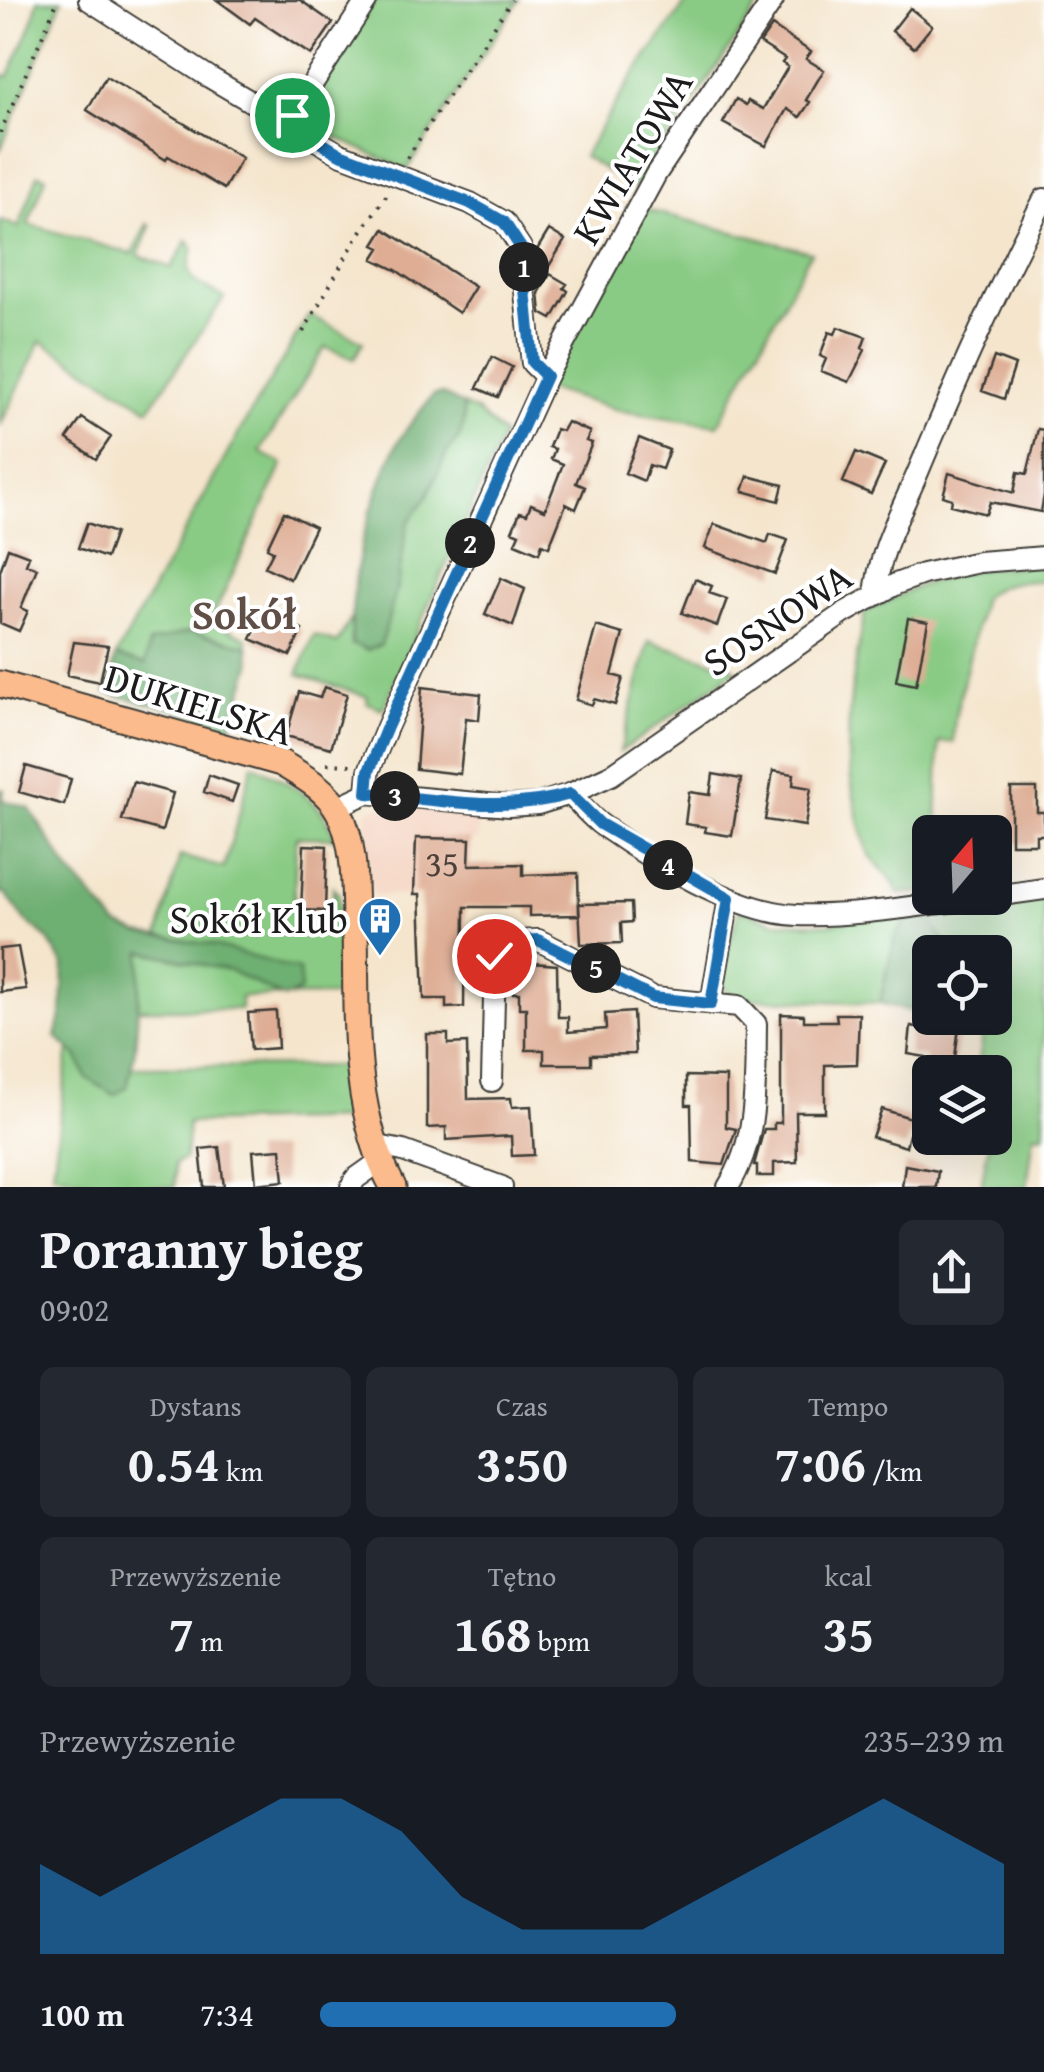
<!DOCTYPE html>
<html lang="pl">
<head>
<meta charset="utf-8">
<style>
  :root { --surface:#171b24; --page:#242831; --text:#f1f3f6; --muted:#9ea1a6; --accent:#1f6fb2 }
  body { margin:0; font-family:"Gentium Book Plus",serif; background:var(--page); color:var(--text); height:100vh; display:flex; flex-direction:column; font-size:38px; white-space:nowrap }
  * { box-sizing:border-box; margin:0 }
  p { font-size:32px; color:var(--muted) }
  .icon { flex:none; width:55px; height:55px; fill:none; stroke:currentColor; stroke-width:2; stroke-linecap:round; stroke-linejoin:round }
  .map { position:relative; height:1187px; overflow:hidden }
  .side { display:flex; flex-direction:column; background:var(--surface); flex:1 }
  .side>* { flex:none }
  .needle { width:65px; rotate:19deg }
  .buttons { position:absolute; left:912px; top:815px; display:grid; gap:20px }
  .buttons a { display:grid; place-items:center; width:100px; height:100px; border-radius:15px; background:var(--surface); box-shadow:0 10px 40px #0002; font-size:50px }
  .pin { position:absolute; display:grid; place-items:center; width:85px; height:85px; color:#fff; margin:-42px; border:5px solid #fff; border-radius:50%; box-shadow:0 2px 10px #0007 }
  .km { position:absolute; width:50px; height:50px; margin:-25px; border-radius:50%; background:#222; color:#fff; font-size:28px; line-height:50px; text-align:center }
  .round { display:grid; place-items:center; flex:none; width:105px; height:105px; border-radius:15px; background:var(--page) }
  .summary { display:flex; align-items:center; justify-content:space-between; height:170px; padding:0 40px }
  h1 { font-size:55px; font-weight:700; line-height:75px }
  .stats { display:grid; grid-template-columns:repeat(3,1fr); gap:15px; height:170px; padding:10px 40px }
  .stats div { display:grid; align-content:center; border-radius:15px; background:var(--page); text-align:center }
  .stats b { font-size:50px; font-weight:700 }
  .stats small { font-size:28px; font-weight:400 }
  .stats p { font-size:28px }
  .chart { height:280px; padding:20px 40px }
  .chart p { display:flex; justify-content:space-between }
  .chart svg { width:100%; height:180px; margin-top:10px; fill:var(--accent); opacity:.7 }
  ul { padding:0 40px; list-style:none; font-size:32px }
  li { display:grid; grid-template-columns:160px 120px 1fr; align-items:center; height:75px }
  li i { height:25px; border-radius:12px; background:var(--accent) }
  .map>svg:first-child { display:block }
</style>
</head>
<body>
<div class="map">
<svg width="1044" height="1187" viewBox="0 0 1044 1187">
  <rect width="100%" height="100%" fill="#fff"/>
  <filter id="ink" filterUnits="userSpaceOnUse"><feTurbulence type="fractalNoise" baseFrequency=".01" numOctaves="2"/><feDisplacementMap in="SourceGraphic" scale="20" xChannelSelector="R" yChannelSelector="G"/><feConvolveMatrix kernelMatrix="1 2 1 2 8 2 1 2 1" color-interpolation-filters="sRGB"/></filter>
  <filter id="wash" filterUnits="userSpaceOnUse"><feTurbulence type="fractalNoise" baseFrequency=".0048" numOctaves="4" result="noise"/><feDisplacementMap in="SourceGraphic" scale="40" xChannelSelector="R" yChannelSelector="G"/><feGaussianBlur stdDeviation="2.25" result="paint"/><feColorMatrix in="noise" values="0 0 0 0 0 0 0 0 0 0 0 0 0 0 0 0 0 1.4 0 .05"/><feComposite in="paint" operator="in"/></filter>
  <g filter="url(#wash)">
    <rect width="100%" height="100%" fill="#f4e5cc"/>
    <path fill="#f4d3c0" d="M378,806L478,813V840L471,841L469,897L375,895L371,890L365,825L368,811Z"/>
    <path fill="#89cb84" stroke="#527450" stroke-width="2.5" d="M38,0H62L0,151V73L8,77L31,26Z
      M373,0H519L407,170L304,123L303,113Z
      M688,0H763L634,188L583,156L633,76Z
      M38,174L46,177L28,224L132,254L147,224L150,226L138,255L171,268L187,241L193,248L188,269L193,280L224,298L149,409L41,341L0,426V220L19,227Z
      M640,208L811,252L718,425L621,411L543,388Z
      M309,315L363,342L354,359L325,347L260,452L283,464L211,621L247,638L248,646L191,631L145,665L116,656L241,429Z
      M463,405L478,412L503,435L383,709L367,703L368,697L298,674L314,635L337,643L351,619L352,644L396,591L408,523L427,497L448,450L459,438L464,423Z
      M1044,564V581C1020,581 1002,581 983,597L955,718L953,742H939L937,832H930V891L899,894C894,877 875,867 868,851C864,842 862,830 859,820C839,745 851,686 865,612L921,585L972,570Z
      M649,641L735,668V671L620,752Z
      M253,764C287,783 323,797 335,838L296,837L294,916L332,918L333,887L339,895L340,992L334,996L241,997V1009H138L141,951L231,971L284,998L171,940L158,938L180,856L224,868Z
      M1044,896V1135L1034,1134L1027,1187H981L988,1147L999,1129L1007,1066L979,1062L983,1034L972,1022L943,1018H995V990L1005,988L1006,978L1001,970L995,974V952H950L931,920L886,971L880,1003L735,998L719,982L739,909L775,922L827,924L906,909Z
      M69,1048L77,1056L87,1079L127,1087L131,1067L346,1066L353,1119L188,1123L185,1159L175,1163V1187H115L53,1173Z"/>
    <path fill="#6eaf72" stroke="#456647" stroke-width="2.5" d="M442,394L463,405L464,423L459,438L448,450L427,497L408,523L396,591L381,645L367,650L352,644C349,577 368,506 396,446C405,428 421,411 433,395Z
      M191,631L248,646L251,665L231,728L174,710L106,693L116,656L145,665L149,643Z
      M0,789L4,790L2,800L29,808L69,870L117,925L139,934L209,944L299,970L301,991L284,998L231,971L142,951L135,1050L127,1087L114,1095L87,1078L77,1056L56,1037L62,1012L64,965L46,937L25,920L5,893H0Z
      M909,916L931,920L950,952H930V1005L914,1012L880,1003L894,940Z"/>
    <g id="blocks">
      <path fill="#dead94" d="M217,0H300L333,23L311,55L255,18L250,24Z
        M910,8L932,26L914,48L892,31Z
        M772,26L811,52L806,59L824,70L806,100L810,102L800,117L787,109L766,146L723,123L736,99L746,105L748,101L763,109L788,67L782,63L785,59L760,43Z
        M106,77L242,158L224,189L168,156L166,160L87,110Z
        M384,229L475,287L459,313L396,270L373,259L380,248L374,245Z
        M549,230L565,240L549,266L536,258L535,253Z
        M550,274L567,284L564,288L568,291L552,319L541,313L539,293Z
        M838,327L866,337L862,348L865,350L849,382L821,371L826,359L820,356L829,332L835,334Z
        M492,357L512,367L498,397L477,388Z
        M994,357L1015,365L1004,399L982,391Z
        M82,418L111,437L96,459L67,439Z
        M567,422L590,432L586,441L592,443L576,483L585,487L576,509L566,504L549,547L542,544L539,553L515,543L519,534L512,531L520,512L527,514L531,504L545,510L563,464L551,459L555,449L549,447L556,429L562,431Z
        M1038,429L1044,430V495L1041,512L990,502L986,514L951,505L952,499L943,496L949,473L1014,493L1018,472L1027,474Z
        M639,438L669,450L662,469L649,465L644,481L625,473Z
        M856,452L885,464L871,494L843,482Z
        M748,476L783,485L779,501L743,491Z
        M284,512L315,527L290,579L265,567L273,551L267,548Z
        M87,523L115,533L106,558L78,548Z
        M714,524L767,543L770,534L788,540L775,574L705,548Z
        M8,548L29,556L26,564L37,568L21,608L28,611L19,631L0,623V571Z
        M501,578L525,589L513,626L485,614Z
        M695,579L712,586L709,593L727,599L717,626L682,613Z
        M263,613L302,630L290,656L251,639Z
        M908,618L928,622L916,685L896,681Z
        M596,626L623,634L612,675L623,678L615,705L594,699L592,705L576,700Z
        M74,642L108,646L100,682L67,675Z
        M324,687L347,694L331,748L286,736L299,692L320,698Z
        M422,687L481,694L479,720L466,718L460,774L416,769Z
        M26,766L71,779L64,805L19,792Z
        M773,771L794,774L793,785L811,788L805,826L765,820Z
        M713,774L741,779L732,836L705,832L706,827L685,824L689,792L710,795Z
        M209,775L238,785L232,802L204,792Z
        M133,782L173,793L162,831L122,820Z
        M1011,788H1037V812H1044V835H1036V844H1011Z
        M416,838L470,839L469,865L523,864V875L578,873L579,915L529,916V907H465L464,1007L446,1008V999H424L420,894H414Z
        M304,845L327,846L325,911L301,910Z
        M631,903L632,922L621,923L622,943L581,944L579,904Z
        M18,947L26,989L0,992V949Z
        M533,954V963L557,965L558,1017H568V1032L606,1029L605,1014L633,1012L635,1054L591,1055V1064H544V1050H526V1008H519V993H513V955Z
        M276,1011L278,1048L251,1050L248,1013Z
        M781,1014L804,1015V1021H837L836,1014H859L857,1064L825,1065V1112H796L797,1162L774,1163V1176H757V1165H754L764,1129H774V1123H781Z
        M930,1024L959,1027L953,1072H930V1138L909,1135L906,1147L872,1137L882,1109L914,1119L920,1072H924L926,1057L908,1054L911,1026L929,1029Z
        M427,1034H448V1044L467,1043L468,1099L511,1098L512,1107L531,1106L534,1155L512,1156L511,1136L446,1140V1127L427,1128Z
        M686,1076L726,1077V1127L736,1129L724,1165L692,1162L691,1105H686Z
        M219,1147L224,1187H204L200,1149Z
        M281,1149L284,1181L256,1184L253,1151Z
        M905,1165L938,1171L936,1187H902Z"/>
    </g>
  </g>
  <g filter="url(#ink)">
    <use href="#blocks" fill-opacity="0" stroke="#3c3a36" stroke-width="2.5"/>
    <g fill="none" stroke-linecap="round" stroke-linejoin="round">
      <defs>
        <path id="minor" d="M89,0L209,77L340,154L470,203L504,222L521,248L532,363L546,377
          M287,123L367,0
          M875,596C878,553 901,512 918,472C957,379 997,288 1044,199
          M367,793L369,771L387,727L546,377L656,174L773,0
          M570,794C581,805 591,818 603,826C651,860 738,913 797,915C857,917 920,905 980,898
          M337,807L367,793L509,806L538,804L570,794L611,775L844,613L896,584L923,574L979,562L1044,557
          M995,896L1044,889
          M711,1004L729,898
          M492,1081L495,956L501,942L538,940L653,998L739,1006L756,1024C755,1080 759,1138 728,1187
          M373,1145L403,1151L502,1187
          M351,1187L355,1179L379,1162"/>
        <path id="major" d="M0,684L281,763C302,776 327,789 339,812C356,845 354,887 355,924C357,1013 350,1107 393,1187"/>
      </defs>
      <use href="#minor" stroke="#3c3a36" stroke-width="24"/>
      <use href="#major" stroke="#3c3a36" stroke-width="29"/>
      <path stroke="#3c3a36" stroke-width="4" stroke-dasharray="2.5 8" stroke-linecap="butt" d="M0,133L58,0
        M407,158L512,0
        M303,332L358,236L388,193
        M327,764L352,765"/>
      <use href="#minor" stroke="#fff" stroke-width="20"/>
      <use href="#major" stroke="#fbbb8c" stroke-width="25"/>
    </g>
  </g>
  <g fill="none" stroke-linecap="round" stroke-linejoin="round" filter="url(#ink)">
    <defs>
      <path id="route" d="M292,115L287,123L340,154L470,203L504,222L521,248L532,362L546,376L387,727L369,771L367,793C435,799 504,814 570,794L600,824L729,898L711,1004L653,998L538,940L502,942L494,956"/>
    </defs>
    <use href="#route" stroke="#fff" stroke-width="20"/>
    <use href="#route" stroke="#1f6fb2" stroke-width="12"/>
  </g>
  <defs>
    <symbol id="building-pin" viewBox="-11 -11 22 30"><path d="M0 17L-7.5 6A9.5 9.5 0 1 1 7.5 6Z" fill="#1f6fb2" stroke="#fff"/><path d="M-4-6H4V6H1V3H-1V6H-4ZM-2.5-4.3h1.7v1.8h-1.7ZM.8-4.3h1.7v1.8H.8ZM-2.5-1h1.7V.8h-1.7ZM.8-1h1.7V.8H.8Z" fill="#fff"/></symbol>
  </defs>
  <g fill-rule="evenodd">
    <use href="#building-pin" x="355" y="894" width="50" height="68"/>
  </g>
  <g text-anchor="middle" stroke-width="8" stroke-linejoin="round" paint-order="stroke">
    <g font-size="35" fill="#4c403a">
      <text x="442" y="876">35</text>
    </g>
    <g font-size="40" fill="#1c1c1c" stroke="#fff">
      <text transform="translate(632 157) rotate(-59)" y="14">KWIATOWA</text>
      <text transform="translate(777 619) rotate(-34)" y="14">SOSNOWA</text>
      <text transform="translate(199 704) rotate(17)" y="14">DUKIELSKA</text>
    </g>
    <g font-size="40" fill="#1c1c1c" stroke="#fff" text-anchor="end">
      <text x="348" y="933">Sokół Klub</text>
    </g>
    <g font-size="42" font-weight="bold" fill="#604f46" stroke="#fff">
      <text x="244" y="629">Sokół</text>
    </g>
  </g>
</svg>
<div class="buttons">
<a><svg class="needle" viewBox="-14 -14 28 28"><path d="M0-13l5 13h-10z" fill="#e53935"/><path d="M0 13l5-13h-10z" fill="#9ea1a6"/></svg></a>
<a><svg class="icon" aria-label="locate" viewBox="0 0 24 24"><circle cx="12" cy="12" r="6"/><path d="M12 2v4M12 18v4M2 12h4M18 12h4"/></svg></a>
<a><svg class="icon" aria-label="layers" viewBox="0 0 24 24"><path d="M12 4l9 5-9 5-9-5zM3 14l9 5 9-5"/></svg></a>
</div>
<div class="pin" style="left:292px;top:115px;background:#1e9e55"><svg class="icon" aria-label="arrive" viewBox="0 0 24 24"><path d="M6 21V4h12l-3 4 3 4H6"/></svg></div>
<div class="pin" style="left:494px;top:956px;background:#d93025"><svg class="icon" aria-label="check" viewBox="0 0 24 24"><path d="M5 12l5 5 9-10"/></svg></div>
<b class="km" style="left:524px;top:267px">1</b>
<b class="km" style="left:470px;top:543px">2</b>
<b class="km" style="left:395px;top:796px">3</b>
<b class="km" style="left:668px;top:865px">4</b>
<b class="km" style="left:596px;top:968px">5</b>
</div>
<section class="side">
<div class="summary"><div><h1>Poranny bieg</h1><p>09:02</p></div><a class="round"><svg class="icon" aria-label="share" viewBox="0 0 24 24"><path d="M12 15V3M7 8l5-5 5 5M5 13v7h14v-7"/></svg></a></div>
<div class="stats">
<div><p>Dystans</p><b>0.54<small> km</small></b></div>
<div><p>Czas</p><b>3:50</b></div>
<div><p>Tempo</p><b>7:06<small> /km</small></b></div>
</div>
<div class="stats">
<div><p>Przewyższenie</p><b>7<small> m</small></b></div>
<div><p>Tętno</p><b>168<small> bpm</small></b></div>
<div><p>kcal</p><b>35</b></div>
</div>
<div class="chart"><p><span>Przewyższenie</span>235–239 m</p>
<svg viewBox="0 0 160 44" preserveAspectRatio="none"><path d="M0 44V22L10 30L20 22L30 14L40 6L50 6L60 14L70 30L80 38L90 38L100 38L110 30L120 22L130 14L140 6L150 14L160 22V44z"/></svg>
</div>
<ul>
<li><b>100 m</b>7:34<i style="width:52%"></i></li>
</ul>
</section>
</body>
</html>
